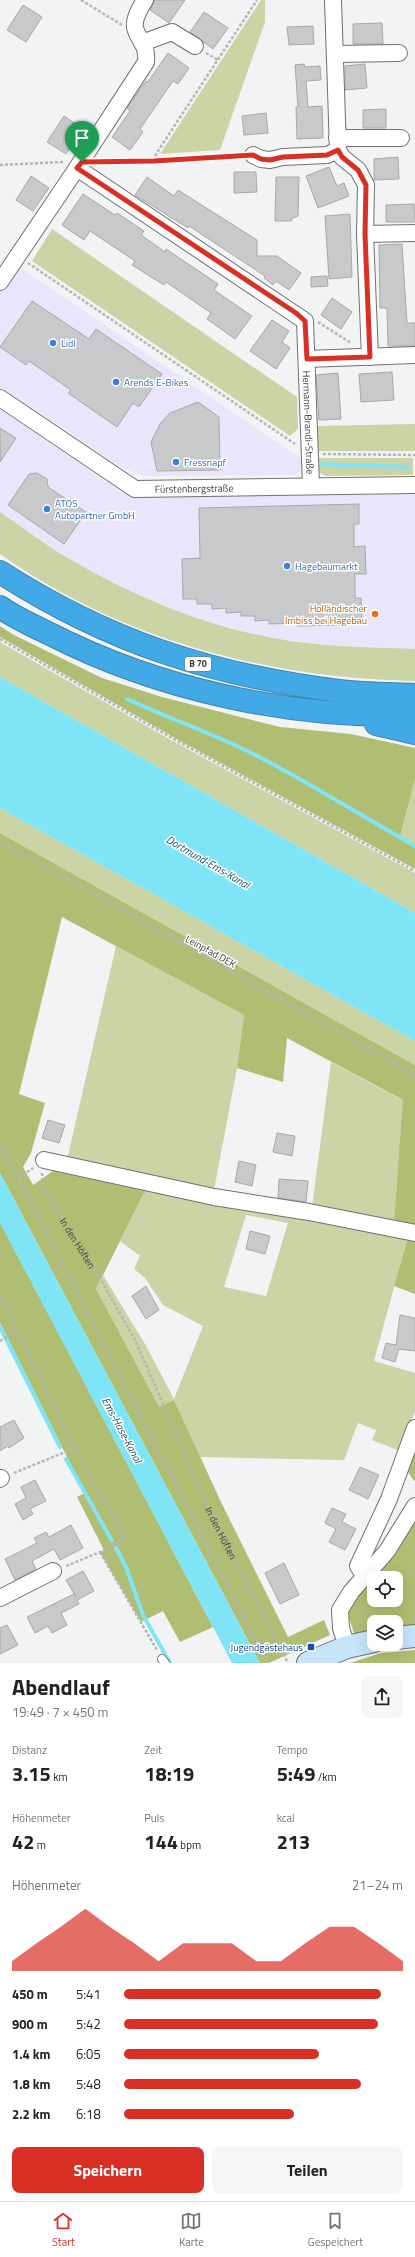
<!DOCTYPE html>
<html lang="de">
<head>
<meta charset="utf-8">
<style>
  :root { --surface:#fff; --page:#f6f6f6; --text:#222; --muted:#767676; --line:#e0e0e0; --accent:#d93025 }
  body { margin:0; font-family:"Titillium Web",sans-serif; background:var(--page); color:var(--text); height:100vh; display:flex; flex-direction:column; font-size:15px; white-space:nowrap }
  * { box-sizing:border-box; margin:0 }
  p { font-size:13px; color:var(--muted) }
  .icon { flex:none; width:22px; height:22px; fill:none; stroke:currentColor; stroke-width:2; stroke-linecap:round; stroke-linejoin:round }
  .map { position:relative; height:1663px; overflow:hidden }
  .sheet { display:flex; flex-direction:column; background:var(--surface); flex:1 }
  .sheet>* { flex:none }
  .fabs { position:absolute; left:367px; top:1571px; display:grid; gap:8px }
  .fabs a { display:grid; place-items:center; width:36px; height:36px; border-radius:8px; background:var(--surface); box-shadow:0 4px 16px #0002; font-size:20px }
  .pin { position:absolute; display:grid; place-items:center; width:34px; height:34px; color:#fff; margin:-41px -17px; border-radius:50% 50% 50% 0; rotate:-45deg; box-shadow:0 0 4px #0007 }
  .pin .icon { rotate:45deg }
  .round { display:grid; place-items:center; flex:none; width:42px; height:42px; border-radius:8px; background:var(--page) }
  .overview { display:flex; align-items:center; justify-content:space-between; height:68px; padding:0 12px }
  h1 { font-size:22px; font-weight:700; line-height:30px }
  .stats { display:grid; grid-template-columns:repeat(3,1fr); gap:6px; height:68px; padding:4px 12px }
  .stats div { display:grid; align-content:center }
  .stats b { font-size:20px; font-weight:700 }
  .stats small { font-size:11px; font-weight:400 }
  .stats p { font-size:11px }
  .chart { height:112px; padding:8px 12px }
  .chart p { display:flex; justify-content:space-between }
  .chart svg { width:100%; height:72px; margin-top:4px; fill:var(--accent); opacity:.7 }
  .primary-button { display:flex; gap:8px; margin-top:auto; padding:8px 12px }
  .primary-button a { flex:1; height:46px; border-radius:8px; background:var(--accent); color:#fff; font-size:16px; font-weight:700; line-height:46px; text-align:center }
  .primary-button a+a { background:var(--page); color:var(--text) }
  ul { padding:0 12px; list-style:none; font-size:13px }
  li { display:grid; grid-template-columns:64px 48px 1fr; align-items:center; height:30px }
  li i { height:10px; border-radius:5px; background:var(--accent) }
  .menu { display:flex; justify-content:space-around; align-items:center; height:56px; border-top:1px solid var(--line); background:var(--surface); font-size:11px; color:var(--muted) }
  .menu a { display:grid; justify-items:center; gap:2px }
  .menu .selected { color:var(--accent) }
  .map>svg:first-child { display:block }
</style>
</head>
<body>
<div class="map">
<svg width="415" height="1663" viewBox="0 0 415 1663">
  <rect width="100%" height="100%" fill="#f2f3f4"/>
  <path fill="#e9e6fc" d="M18,266L303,460L301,470L295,475L145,476L122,468L0,386V293Z
    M0,409L123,493L131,496L160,497L415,494V649L337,646L274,639L235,629L193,617L127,590L72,561L0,512Z"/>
  <path fill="#cad4a5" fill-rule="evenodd" d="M261,0H265V22L220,150L160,154Z
    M52,229L297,397L298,429L290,436L32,261Z
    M415,424V451H317L316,426Z
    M317,458H413V475L326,476L319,472Z
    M0,512C24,528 48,547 73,561C135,597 203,625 273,638C319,647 368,647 415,649V681C268,678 121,640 0,554Z
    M0,642L171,740L415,873V913L0,677Z
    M415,779V846L400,837Z
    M0,808L415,1041V1065L0,833Z
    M116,946L244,1015L237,1068L214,1190L67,1160Z
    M331,1062L404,1101L394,1222L312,1207Z
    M59,1168L408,1236L374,1361L415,1373V1411L400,1451L372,1440L376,1430L358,1423L344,1460L200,1457L174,1400L159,1408L96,1289L103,1275L145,1344L174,1399L203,1326L163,1305L145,1278L134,1269L140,1256L120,1241L145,1191L53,1171ZM246,1215L288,1223L266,1296L224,1287Z"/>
  <path fill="#b0be74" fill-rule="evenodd" d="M0,626L14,635L102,678L162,697L280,727L351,734L415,748V779L400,837L415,846V869L173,737L0,637Z
    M0,833L415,1065V1294L394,1286L411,1227L394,1222L403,1100L287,1038L283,1082L237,1068L244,1015L62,917L19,1094L45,1103L31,1153L23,1167L33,1185L53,1171L145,1191L96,1289L159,1407L174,1400L221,1502L288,1637L324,1620L330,1635L269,1663H260L0,1173Z
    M0,1222L213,1627L180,1642L163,1611L141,1622L100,1552L104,1550L77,1497L85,1493L0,1323Z
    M415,1446V1480L414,1481L406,1469Z
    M415,1515V1629L396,1631V1622H374V1632L355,1636L348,1615V1607ZM374,1578H396V1600H374Z
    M415,1650V1663H350L381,1653Z"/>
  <path fill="#7fe5f6" d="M0,677L415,913V1041L0,808Z
    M0,1173L260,1663H232L0,1223Z"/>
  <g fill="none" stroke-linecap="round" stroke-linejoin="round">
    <path stroke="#7fe5f6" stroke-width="4" d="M313,464L408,467
      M127,699C172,720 221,736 265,760C316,787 365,818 415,846
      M0,1327L60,1447
      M66,1459L112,1541
      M116,1548L126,1567L143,1615L170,1663"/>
  </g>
  <path fill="#c8c9ca" stroke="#a8a8aa" d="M155,0H185L169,23L150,10Z
    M23,5L42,17L26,42L7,30Z
    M204,12L228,28L213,49L190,32Z
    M382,23L383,44H353V24Z
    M313,26L314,44L289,45L287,27Z
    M168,53L189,68L178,84L173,81L140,129L143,132L130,150L112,137L130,111L127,108L146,81L148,82Z
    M304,64L305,67L320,66L321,80L306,81L308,107L322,106L323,138L297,139L296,107H298L295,65Z
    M365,64L367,88L345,90V66Z
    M386,109V128H363V110Z
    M266,113L268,133L244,135L242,116Z
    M64,116L83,129L66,154L47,142Z
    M398,157L399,179L374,180V159Z
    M329,167L337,186L344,183L349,196L318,208L306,176Z
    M234,172H256L257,192L234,193Z
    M31,176L49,188L33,211L16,200Z
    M147,177L174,196L178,190L257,240V256H277L301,273L289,290L276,281L273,285L264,278L265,276L189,226L188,228L135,195Z
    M276,177H299L298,216L291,219L292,221H275Z
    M83,194L115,215L117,213L144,231L141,235L165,252L166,249L218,284L214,290L252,316L235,339L207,319L211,313L166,282L164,285L132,265L135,261L90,231L84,240L62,225Z
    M414,204L415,222H386V205Z
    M350,214L352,277L329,279L325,216Z
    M402,244L407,323H415V346H388L387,308H380L379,245Z
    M327,276L328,286L311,287V277Z
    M332,298L352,312L341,329L321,315Z
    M32,301L89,339L96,329L162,374L139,407L133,403L117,427L68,393L71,390L29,361L26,365L0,347Z
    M272,320L289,331L282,342L290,348L276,369L250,351Z
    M392,372L394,400L361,402L359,374Z
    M338,373L341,419L319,420L316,375Z
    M198,402L219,417L220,470L157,471L151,442L160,424L170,413Z
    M0,428L16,438L0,462Z
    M37,473L47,479L48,487L86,512L64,544L8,505L29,474Z
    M359,504V524H354V547L365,546L366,574H355V598H361L362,618H342V625L297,626V623L269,624V620L255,621V616H241V612L226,613V608L212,609V604H197V599H183L182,559L200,558L199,508Z
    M48,1120L65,1125L59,1143L42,1138Z
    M277,1133L295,1136L292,1156L273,1152Z
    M239,1161L256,1165L252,1186L235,1182Z
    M279,1179L308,1181L306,1202L278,1198Z
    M250,1231L270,1236L265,1254L246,1249Z
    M146,1286L159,1310L146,1319L132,1296Z
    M400,1315L415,1318V1351L399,1349L395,1362L382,1358L386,1343L396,1345Z
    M14,1420L24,1438L9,1448L8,1446L0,1451V1427Z
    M360,1467L379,1475L368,1499L349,1490Z
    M35,1480L46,1501L30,1509L33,1514L23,1520L15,1504L26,1498L21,1487Z
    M332,1508L346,1514L342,1522L356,1529L345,1550L329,1542L336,1529L325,1523Z
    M71,1525L83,1548L60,1560L54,1549L32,1561L36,1569L15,1580L5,1559L37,1543L34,1538L46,1532L49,1537Z
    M284,1563L299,1595L280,1604L265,1573Z
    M83,1571L94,1591L77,1600L79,1604L61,1613L67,1625L52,1633L48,1626L35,1633L27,1617L74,1594L76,1597L66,1580Z
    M7,1625L18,1645L0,1654V1628Z"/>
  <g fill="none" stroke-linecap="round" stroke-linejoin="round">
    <defs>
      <path id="lane" d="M162,1659L165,1663"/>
      <g id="street">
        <path d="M333,0L338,150L342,157L358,170L366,185L365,234L370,357"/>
        <path d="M142,43L172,32L195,46"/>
        <path d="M336,54L399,53"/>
        <path d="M337,138H401"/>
        <path d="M253,155L261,159L270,160L283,157L327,155L338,150"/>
        <path id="s2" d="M77,168L305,321L311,486"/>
        <path d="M365,234L415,233"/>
        <path d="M0,282L77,168L146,62C149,32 120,38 145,0"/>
        <path d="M307,359L415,355"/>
        <path id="s3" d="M0,398L135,489L415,485"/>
        <path d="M44,1160L214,1197L309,1212L415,1233"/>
        <path d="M0,1479L1,1478"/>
        <path d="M365,1577L358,1566L389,1499L415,1428"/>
        <path d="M0,1598L53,1571"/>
        <path d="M347,1647L341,1628L340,1610L351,1592L387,1551L415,1506"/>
      </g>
      <path id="secondary" d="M396,1638L415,1636
        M308,1663L347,1647L374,1641"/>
      <path id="highway" d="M0,572C109,642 211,675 339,691C364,694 390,694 415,695
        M0,607C15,618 32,625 48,633C159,690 290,718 415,715
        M376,724L415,733"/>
    </defs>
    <use href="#lane" stroke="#707071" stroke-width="10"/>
    <use href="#street" stroke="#707071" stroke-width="18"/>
    <use href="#secondary" stroke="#707071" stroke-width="24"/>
    <use href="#highway" stroke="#4083ab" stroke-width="24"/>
    <g stroke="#b5b5b6" stroke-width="2.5" stroke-dasharray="3 2" stroke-linecap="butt">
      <path d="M81,0L122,25"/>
      <path d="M206,53L218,60"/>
      <path d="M98,161L239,156"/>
      <path d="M154,161L156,154L257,0"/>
      <path d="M0,165L63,162"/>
      <path d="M28,263L295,444"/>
      <path d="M318,322L351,343"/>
      <path d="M323,454L415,455"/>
      <path d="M0,639L172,738L415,871"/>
      <path d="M0,841L415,1075"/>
      <path d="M0,1143L268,1663"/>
      <path id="s1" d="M42,1173L43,1187L102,1282L135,1340L206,1503L288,1663"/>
      <path d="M19,1178L33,1168"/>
      <path d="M0,1296L75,1448L125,1539L100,1552L66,1566"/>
      <path d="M0,1341L18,1331"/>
      <path d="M14,1473L75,1448"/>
      <path d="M100,1552L157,1650"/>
    </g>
    <use href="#lane" stroke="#fff" stroke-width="8"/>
    <use href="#street" stroke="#fff" stroke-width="16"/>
    <use href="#secondary" stroke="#c6e5f8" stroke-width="22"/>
    <use href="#highway" stroke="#41a9e6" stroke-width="22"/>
  </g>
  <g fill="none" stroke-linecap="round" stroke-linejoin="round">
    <defs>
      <path id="route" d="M338,150L342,157L358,170L366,185L365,234L370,357L307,359L305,321L296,313L77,168L82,162L154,161L253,155L261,159L270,160L283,157L327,155Z"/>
    </defs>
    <use href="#route" stroke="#fff" stroke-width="8"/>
    <use href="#route" stroke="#d93025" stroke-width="5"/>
  </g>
  <g fill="#3f7fe0" stroke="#fff" stroke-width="1.5">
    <circle cx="53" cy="343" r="4"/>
    <circle cx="116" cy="382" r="4"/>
    <circle cx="176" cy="462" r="4"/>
    <circle cx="47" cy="509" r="4"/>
    <circle cx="287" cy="566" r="4"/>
  </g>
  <circle fill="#e8710a" stroke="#fff" stroke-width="1.5" cx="375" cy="614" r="4"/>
  <rect fill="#1a4fb4" stroke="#fff" stroke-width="1.5" x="307" y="1643" width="8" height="8" rx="2"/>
  <g text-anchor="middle" stroke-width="3" stroke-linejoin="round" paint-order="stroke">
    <rect fill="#fff" stroke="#777" stroke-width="1" x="185" y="657" width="26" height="14" rx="3"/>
    <g font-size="9" font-weight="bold" fill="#3d3d3d">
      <text x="198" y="667">B 70</text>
    </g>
    <g font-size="10" fill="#366cbe" stroke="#fff" text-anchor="start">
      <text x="61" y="347">Lidl</text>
      <text x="124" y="386">Arends E-Bikes</text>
      <text x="184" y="466">Fressnapf</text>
      <text x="55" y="507">ATOS<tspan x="55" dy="12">Autopartner GmbH</tspan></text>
      <text x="295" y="570">Hagebaumarkt</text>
    </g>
    <g font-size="10" fill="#3d3d3d" stroke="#fff">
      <text dy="4" stroke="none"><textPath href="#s2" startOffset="376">Hermann-Brandi-Straße</textPath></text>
      <text dy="4" stroke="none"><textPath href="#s3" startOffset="222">Fürstenbergstraße</textPath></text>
      <text transform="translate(211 951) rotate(29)" y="4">Leinpfad DEK</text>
      <text dy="4" stroke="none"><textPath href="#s1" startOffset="80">In den Höften</textPath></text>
      <text dy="4" stroke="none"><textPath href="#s1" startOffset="404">In den Höften</textPath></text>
    </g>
    <g font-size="10" fill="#c56008" stroke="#fff" text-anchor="end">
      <text x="367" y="612">Holländischer<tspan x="367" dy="12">Imbiss bei Hagebau</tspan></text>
    </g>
    <g font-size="10" fill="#164399" stroke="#fff" text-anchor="end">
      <text x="303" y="1651">Jugendgästehaus</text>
    </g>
    <g font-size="11" font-style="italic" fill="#245159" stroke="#fff">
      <text transform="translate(208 862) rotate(30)" y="4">Dortmund-Ems-Kanal</text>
      <text transform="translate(122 1430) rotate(62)" y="4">Ems-Hase-Kanal</text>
    </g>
  </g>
</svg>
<div class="fabs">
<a><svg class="icon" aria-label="locate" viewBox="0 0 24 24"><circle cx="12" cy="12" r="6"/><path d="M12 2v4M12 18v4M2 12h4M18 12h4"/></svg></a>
<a><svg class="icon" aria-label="layers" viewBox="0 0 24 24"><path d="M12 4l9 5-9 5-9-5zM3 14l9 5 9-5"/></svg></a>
</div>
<div class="pin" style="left:82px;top:162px;background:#1e9e55"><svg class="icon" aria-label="arrive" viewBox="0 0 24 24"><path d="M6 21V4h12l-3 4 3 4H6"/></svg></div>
</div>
<section class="sheet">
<div class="overview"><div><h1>Abendlauf</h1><p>19:49 · 7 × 450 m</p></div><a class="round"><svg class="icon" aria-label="share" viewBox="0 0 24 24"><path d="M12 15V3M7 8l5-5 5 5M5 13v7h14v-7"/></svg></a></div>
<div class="stats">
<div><p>Distanz</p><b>3.15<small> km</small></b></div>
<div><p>Zeit</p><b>18:19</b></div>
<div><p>Tempo</p><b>5:49<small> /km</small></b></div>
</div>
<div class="stats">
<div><p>Höhenmeter</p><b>42<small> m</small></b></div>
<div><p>Puls</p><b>144<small> bpm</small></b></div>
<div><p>kcal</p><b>213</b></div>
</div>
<div class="chart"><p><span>Höhenmeter</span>21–24 m</p>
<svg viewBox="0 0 160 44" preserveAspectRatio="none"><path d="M0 44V38L10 27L20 17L30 6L40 17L50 27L60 38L70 27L80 27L90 27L100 38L110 38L120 27L130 17L140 17L150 27L160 38V44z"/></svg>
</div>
<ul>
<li><b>450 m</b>5:41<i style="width:92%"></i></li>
<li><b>900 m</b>5:42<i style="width:91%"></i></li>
<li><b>1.4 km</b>6:05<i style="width:70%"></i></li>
<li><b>1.8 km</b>5:48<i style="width:85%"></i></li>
<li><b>2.2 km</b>6:18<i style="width:61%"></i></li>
</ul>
<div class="primary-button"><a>Speichern</a><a>Teilen</a></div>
</section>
<nav class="menu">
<a class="selected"><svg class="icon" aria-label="home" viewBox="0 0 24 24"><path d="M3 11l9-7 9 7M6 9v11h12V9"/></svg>Start</a>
<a><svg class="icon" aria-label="map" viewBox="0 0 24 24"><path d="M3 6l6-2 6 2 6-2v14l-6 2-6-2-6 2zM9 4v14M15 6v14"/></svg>Karte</a>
<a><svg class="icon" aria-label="saved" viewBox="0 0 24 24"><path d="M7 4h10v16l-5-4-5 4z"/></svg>Gespeichert</a>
</nav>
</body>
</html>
